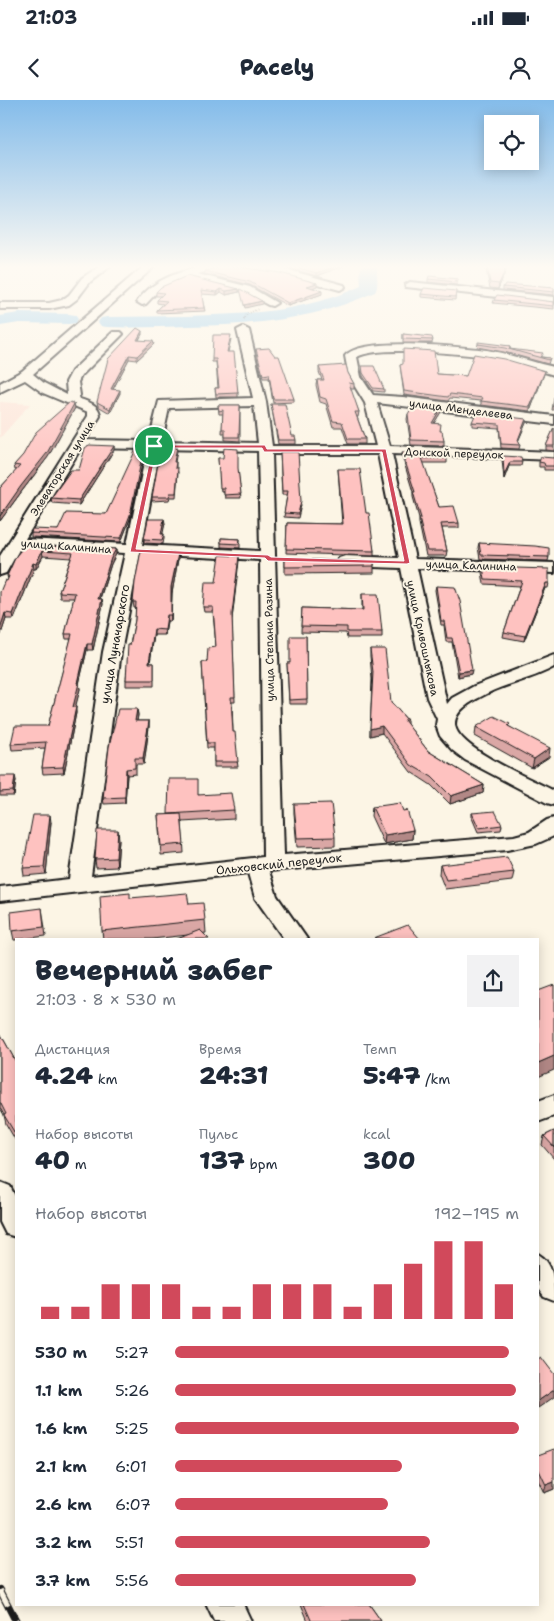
<!DOCTYPE html>
<html lang="ru">
<head>
<meta charset="utf-8">
<style>
  :root { --surface:#fff; --page:#f2f2f3; --text:#1f2937; --muted:#747a83; --accent:#d1495b }
  body { margin:0; font-family:"Shantell Sans",sans-serif; background:var(--page); color:var(--text); height:100vh; display:flex; flex-direction:column; font-size:19px; white-space:nowrap }
  * { box-sizing:border-box; margin:0 }
  p { font-size:16px; color:var(--muted) }
  .icon { flex:none; width:28px; height:28px; fill:none; stroke:currentColor; stroke-width:2; stroke-linecap:round; stroke-linejoin:round }
  .map { position:relative; flex:1; overflow:hidden }
  .side { position:absolute; left:15px; top:838px; width:524px; height:668px; display:flex; flex-direction:column; background:var(--surface); border-radius:0px; box-shadow:0 2px 12px #0003 }
  .side>* { flex:none }
  .tools { position:absolute; left:484px; top:15px; display:grid; gap:10px }
  .tools a { display:grid; place-items:center; width:55px; height:55px; border-radius:0px; background:var(--surface); box-shadow:0 2px 12px #0003; font-size:25px }
  .pin { position:absolute; display:grid; place-items:center; width:42px; height:42px; color:#fff; margin:-21px; border:2px solid #fff; border-radius:50%; box-shadow:0 1px 5px #0007 }
  .round { display:grid; place-items:center; flex:none; width:52px; height:52px; border-radius:0px; background:var(--page) }
  .headline { display:flex; align-items:center; justify-content:space-between; height:85px; padding:0 20px }
  h1 { font-size:28px; font-weight:800; line-height:38px }
  .figures { display:grid; grid-template-columns:repeat(3,1fr); gap:8px; height:85px; padding:5px 20px }
  .figures div { display:grid; align-content:center }
  .figures b { font-size:25px; font-weight:800 }
  .figures small { font-size:14px; font-weight:400 }
  .figures p { font-size:14px }
  .chart { height:140px; padding:10px 20px }
  .chart p { display:flex; justify-content:space-between }
  .chart svg { width:100%; height:90px; margin-top:5px; stroke:var(--accent); stroke-width:6 }
  ul { padding:0 20px; list-style:none; font-size:16px }
  li { display:grid; grid-template-columns:80px 60px 1fr; align-items:center; height:38px }
  li i { height:12px; border-radius:6px; background:var(--accent) }
  .status { display:flex; justify-content:space-between; align-items:center; height:35px; padding:0 25px; background:var(--surface); direction:ltr }
  .status svg { height:14px; fill:currentColor }
  header { display:flex; justify-content:space-between; align-items:center; height:65px; padding:0 20px; background:var(--surface); font-size:22px; font-weight:800 }
  .map>svg:first-child { display:block }
</style>
</head>
<body>
<div class="status"><b>21:03</b><svg viewBox="0 0 49 12"><path d="M0 12V9h3v3zM5 12V6h3v6zM10 12V3h3v9zM15 12V0h3v12zM26 1h20v11H26zM47 4h2v5h-2z"/></svg></div>
<header><svg class="icon" aria-label="back" viewBox="0 0 24 24"><path d="M15 5l-7 7 7 7"/></svg>Pacely<svg class="icon" aria-label="person" viewBox="0 0 24 24"><circle cx="12" cy="8" r="4"/><path d="M4 21q1-7 8-7t8 7"/></svg></header>
<div class="map">
<svg width="554" height="1521" viewBox="0 0 554 1521">
  <rect width="100%" height="100%" fill="#fcf5e5"/>
  <filter id="ink" filterUnits="userSpaceOnUse"><feTurbulence type="fractalNoise" baseFrequency=".02" numOctaves="2"/><feDisplacementMap in="SourceGraphic" scale="10" xChannelSelector="R" yChannelSelector="G"/><feConvolveMatrix kernelMatrix="1 2 1 2 8 2 1 2 1" color-interpolation-filters="sRGB"/></filter>
  <g filter="url(#ink)">
    <path fill="#fde6da" d="M0,302L30,304L0,338Z"/>
    <g fill="none" stroke-linecap="round" stroke-linejoin="round">
      <path fill="#8ec8ed" fill-rule="evenodd" d="M362,166H378C375,174 380,184 375,192C315,220 253,225 188,226C161,227 134,228 107,227L101,226L98,222L101,218L107,217C134,217 161,216 188,216C248,214 305,212 361,186L360,171Z
        M19,213L69,214L75,215L78,219L75,223L69,224L19,223L0,226V216Z"/>
      <defs>
        <path id="minor" d="M100,166H111L90,182L77,199L69,205L49,209H0V203H49L62,200L69,195L82,178Z
          M144,166H155L33,274L44,283L67,295L66,282L72,271L113,232H121L123,234L81,276L78,282L80,295L78,298C87,302 100,304 100,316L86,340L149,341L159,301L253,298L237,230L243,227L249,230L266,302L272,346H376L365,303L349,277L345,256C361,236 461,247 487,250C510,254 532,262 554,267V275C532,269 509,261 487,257C461,254 377,245 357,257L361,277L373,295L403,297L554,316V324L377,303L390,346L554,352V360L392,354L415,459L554,463V473L417,468L447,604L452,598L474,586L554,555V567C533,579 508,583 486,594C475,600 455,609 455,624C455,648 534,680 554,691V705L547,703L465,660L452,650L440,636L436,625L437,619L427,598L401,468L345,466L339,464L337,461L339,458L345,456L399,458L378,354H272L284,755L514,736L529,732L547,720L554,718V736L536,744L507,750L269,771L277,796L307,839H284L255,798L248,773L0,801V787L69,779L103,552L125,453L20,448L6,473L0,475V456L88,316V312L43,293L25,280L0,292V283L22,271ZM254,306L258,343L162,341L169,308ZM81,348L147,349L127,444L25,439ZM160,349L258,351L260,451L142,445ZM140,454L260,460L263,757L91,776L121,552Z
          M205,166H222L221,168L197,174L250,187L277,203L272,206L268,205L242,191L186,177L160,189L146,204L142,205L137,202C153,179 178,172 205,166Z
          M241,166L281,168L344,185L345,187L340,190L280,174L246,169Z
          M410,182L554,197V203L406,187L405,185Z
          M554,995V1016L538,1022V1001Z
          M0,1082L10,1086L16,1098V1137L6,1134L0,1122Z
          M538,1154C554,1163 554,1181 554,1201L544,1197L538,1189Z
          M206,1504H243L251,1521H214Z"/>
      </defs>
      <use href="#minor" stroke="#1c1c1c" stroke-width="4"/>
      <path stroke="#1c1c1c" stroke-width="2" stroke-dasharray="0.5 2" stroke-linecap="butt" d="M244,220L247,214L258,209"/>
      <use href="#minor" fill="#fcf5e5" fill-rule="evenodd"/>
      <defs>
        <path id="rail" d="M0,1490L16,1521"/>
      </defs>
      <use href="#rail" stroke="#1c1c1c" stroke-width="8"/>
      <use href="#rail" stroke="#fcf5e5" stroke-width="5.5" stroke-dasharray="17" stroke-linecap="butt"/>
    </g>
    <path fill="#daa7a5" stroke="#1c1c1c" d="M271,166H344L317,176L281,166Z
      M485,166H504L505,170L504,175L498,189L490,188Z
      M246,168L317,186L312,188L322,194L288,206L250,185L205,174V171Z
      M187,176L239,192L226,195L221,192L217,195L201,194L205,211L157,213V210L163,204L157,203V200L161,196H156V192Z
      M428,179H458L457,185L428,182Z
      M503,187L554,188V195L503,190Z
      M456,191L455,200L421,197V194Z
      M494,200L554,202V209L493,203Z
      M142,234L139,240L154,244L137,260L129,259L113,289L120,293L110,313L98,306L97,302Z
      M403,234L433,240L432,243H403Z
      M231,239L228,252L238,293V297H216L215,288H218L216,262H212V259Z
      M478,244L510,246V249L542,257L550,258L548,264L504,252L477,247Z
      M256,249L294,299V302L273,303L269,278H263L256,253Z
      M400,265L437,274L466,276L545,271L544,274L530,311L481,305V301L450,298L448,301L404,295Z
      M362,266L384,289V292L373,291L363,276Z
      M319,267L348,273L354,284V289H350L359,312L358,317H357L365,339V344H348L342,327H333L326,304L320,302L316,285L317,280H322L319,272Z
      M74,304L75,308L48,357L22,391L0,421V388L17,370H15L14,365Z
      M271,304L292,336L296,340V344H278Z
      M218,305H240V341L225,340V333H222L223,314H219Z
      M441,308V312L434,323L440,331L444,341V346L411,345L407,319L408,314Z
      M472,322L526,323L518,341L520,345L519,349L501,348L499,328L472,326Z
      M554,328V351L546,350V346Z
      M114,346V350L79,405L52,403L51,398L79,370Z
      M144,347L145,351L130,419L121,442L31,437V433L58,430L106,414Z
      M177,347V351L175,362H176V368L178,372L176,397H170L169,400L152,401V397Z
      M280,352L301,405L298,418L284,417L287,395H282Z
      M402,352L447,358V363H423L439,407L459,423V428H442L447,451L446,456H426L419,423V418L413,397V392L402,356Z
      M503,356L522,362L521,366H509L504,379L502,360Z
      M218,358L238,370L241,398H225L224,392H221Z
      M554,358V370H544V367H539V362Z
      M338,369L366,413L374,451V456L286,453L287,423L342,424Z
      M165,423L162,434H164V438L163,444L144,443V439Z
      M221,438L240,439V448L221,447Z
      M479,443L549,457L548,461L480,459L478,447Z
      M25,445L116,449V454L111,464L100,499H102L103,504L93,550H87L79,584L80,589L75,607L76,613L64,673L43,674L42,668L45,648L12,650L11,644L48,626L71,539H66L65,534L74,498H60L59,492L71,458L43,456L36,469H34L14,519H6L0,537L8,479L7,476Z
      M178,454V459L172,493L171,521H167L165,535H154L150,563H154V586H126V580L130,545L135,520L136,508H134L133,502Z
      M239,456L232,519L235,602H232L233,632L238,667H214V648H207L202,562H207L216,547L213,512H204L203,507L216,482Z
      M285,459L374,462V473L285,474Z
      M483,467L549,483L548,488H545L524,541L503,537L504,532L520,486L484,484L482,472Z
      M436,486L471,574L458,577L452,542H446L444,525H441L435,490Z
      M362,494L382,532V538H347L346,533L301,532L302,508L362,510Z
      M306,536L307,604H289L287,563H290Z
      M370,549L391,602L407,620V624L428,651L484,685L483,693L450,704L431,685L411,672L382,633L370,636L372,579L370,556Z
      M137,609L138,615L137,621H149V627L144,664H136V674L127,675L125,703L104,704L103,698Z
      M476,627H510L549,657L532,668L475,636Z
      M0,679L16,680L14,696H0Z
      M199,695L234,710V719L182,722L184,753L161,755L158,715H168Z
      M294,704L335,737V746L297,747L294,713Z
      M372,707L413,730L412,739L384,744L371,716Z
      M472,713L502,725L501,730L478,732L472,718Z
      M51,722L46,774L24,776L23,768Z
      M119,739L117,767L96,768L95,759Z
      M440,765L514,772L512,781L445,789L439,774Z
      M189,804L205,820L206,833L152,839H103L102,831Z
      M42,808L46,836L23,839H16V840H14L12,831Z
      M0,933L16,962V1041L6,1024L4,1015L0,1008Z
      M554,1031V1059L542,1045L544,1036Z
      M538,1355L554,1389L544,1393L538,1380Z
      M301,1504H369L381,1521H308Z"/>
    <path fill="#b28886" stroke="#1c1c1c" d="M336,166H344L317,176V173Z
      M505,170L504,175L498,189L499,184Z
      M317,183V186L307,190V186Z
      M221,189V192L217,195V192Z
      M239,189V192L226,195V191Z
      M322,191V194L288,206V203Z
      M262,201V204L245,208L244,205Z
      M142,231V234L137,243V240Z
      M153,241L154,244L137,260V256Z
      M129,255V259L111,293V289Z
      M545,271L544,274L530,311V307Z
      M120,290V293L110,313V309Z
      M74,304L75,308L48,357L22,391L0,421V416Z
      M441,308V312L431,328L432,323Z
      M526,319V323L517,344L518,340Z
      M114,346V350L79,405V400Z
      M144,347L145,351L130,419L121,442V438Z
      M510,362L509,366L504,379V375Z
      M164,419L165,423L162,438L161,434Z
      M116,449V454L111,464L98,504V499L111,458Z
      M42,451L43,456L36,469V464Z
      M178,454V459L172,493L171,521V487Z
      M239,456V461L232,519V514Z
      M33,463L34,469L14,519L13,514Z
      M546,483L545,488L524,541L525,536Z
      M102,499L103,504L93,550L92,544Z
      M5,513L6,519L0,537V529Z
      M167,515V521L165,535V530Z
      M154,529V535L149,569V563Z
      M87,544V550L79,584L80,589L74,613L73,607L78,583Z
      M472,570L471,574L458,577L459,572Z
      M76,607V613L64,673L63,667Z
      M137,609L138,615L136,627L135,621Z
      M149,621V627L144,664L143,658Z
      M382,626V633L370,636V629Z
      M550,648L549,657L532,668L534,659Z
      M126,669L127,675L125,703V697Z
      M15,676L16,680L14,696L13,691Z
      M484,685L483,693L450,704L451,696Z
      M50,715L51,722L46,774L44,767Z
      M118,730L119,739L117,767L116,758Z
      M413,730L412,739L384,744L385,735Z
      M554,956V970L538,977V963Z
      M554,1290V1297L538,1308V1301Z
      M554,1382V1389L544,1393L546,1385Z"/>
    <path fill="#fec2c0" stroke="#1c1c1c" d="M222,166H242L246,168L280,173L317,183L307,186L322,191L288,203L250,182L205,171L221,167Z
      M291,166H336L317,173Z
      M487,166H504L505,170L499,184L490,183Z
      M187,176L239,189L226,191L221,189L217,192L201,190L204,208L157,210L167,201L157,200L164,193L156,192L161,187Z
      M429,176L458,179L457,182L428,179Z
      M505,184L554,188V192L503,187Z
      M424,188L456,191L455,197L421,194Z
      M240,189L262,201L244,205Z
      M497,195L554,202V206L494,200Z
      M137,228L142,231L137,240L153,241L137,256L129,255L111,289L120,290L110,309L97,302L108,259Z
      M403,234L432,237L433,240L403,239Z
      M213,235H231L227,252H234L238,293L216,294L215,288H219L216,259H212Z
      M478,242L510,246L509,249L543,253L540,257L550,258L549,260L505,248L478,244Z
      M269,248L275,256H279L294,299H273L269,274L263,275L256,249Z
      M403,249L434,251L437,274L466,276L474,254L504,259L545,271L530,307L481,301L483,298L450,294L448,297L404,291L400,265L403,264Z
      M346,265L348,273L354,284L349,283L359,312H355L365,339H348L342,322L333,321L326,299L320,297L317,280H324L319,267Z
      M362,266H374L384,289L373,288L363,273Z
      M554,298V310H552Z
      M70,302L74,304L47,353L21,386L0,416V388L20,366L14,365L23,355L36,332Z
      M271,304H285L292,336H295L296,340H278Z
      M414,304L441,308L432,323L441,324L440,331H442L444,341L411,340L408,314Z
      M218,305H240L239,337H225V329H222L223,310L219,311Z
      M476,313L526,319L518,340L520,345L501,344L499,324L472,322Z
      M554,328V346H546Z
      M89,345L114,346L79,400L51,398L71,370H79L85,348Z
      M137,347H144L130,415L121,438L31,433L32,429L58,430L66,413L106,414Z
      M161,347H177L174,362H176L175,368H178L176,393H170L169,397H152Z
      M224,348L238,349V368L241,394L224,395V388H220L218,358H223Z
      M280,352H298L301,401L298,414L284,413L288,391H282Z
      M402,352L446,353L447,358H422L439,407L454,406L459,423L441,424L447,451H427L419,418H421L413,392H415Z
      M503,356L521,357L522,362H510L504,375Z
      M541,357L554,358V366H545L544,363L539,362Z
      M338,369H360L366,413H369L374,451L286,449L287,423L343,424Z
      M148,419H164L161,434H164L162,440L144,439Z
      M221,438L240,439L239,444L221,443Z
      M479,443L535,446L549,448V457L481,455Z
      M25,445L116,449L111,458L98,499H102L92,544H87L78,583H79L73,607H76L63,667L42,668L46,642L11,644L15,626H48L72,534H65L75,493L59,492L73,453L42,451L36,464L33,463L13,514L5,513L0,529V492L5,480L7,481L9,476H7L16,456Z
      M141,450L178,454L171,487V515H167L165,530L154,529L149,563H154V580H126L128,545H130L135,520L136,502H133L135,482Z
      M220,455L239,456L232,514L235,597H231L233,632H235L238,662H214V643H207L202,562H207L208,548L216,547L213,507H203L205,482H216Z
      M285,459L374,462V466L285,467Z
      M483,467L549,469V483H546L525,536L504,532L522,481L485,479Z
      M436,486L455,487L460,501L472,570L459,572L452,538H447L444,521H441Z
      M362,494H378L382,532H347V527L301,526L302,508L363,510Z
      M290,536H306L307,599L289,600L287,563H290Z
      M370,549H385L391,602L407,620H404L428,651L484,685L451,696L432,677L411,665L382,626L370,629L373,572Z
      M118,609H137L135,621H149L143,658H135V668L126,669L125,697L103,698L109,647Z
      M494,616L510,624L508,626L550,648L534,659L476,627Z
      M0,676H15L13,691L0,692Z
      M169,679H198V695L231,693L234,710L168,714Z
      M331,703L335,737L297,738L294,704Z
      M400,703L403,711L407,710L413,730L385,735L372,707Z
      M495,711L502,725L479,728L472,713Z
      M181,714L184,744L161,746L158,715Z
      M33,715H50L44,767L23,768Z
      M97,730H118L116,758L95,759Z
      M507,757L514,772L446,780L440,765Z
      M130,793V798L187,793L189,804L203,803L205,820L102,831L100,796Z
      M42,808L44,827L12,831L11,812Z
      M408,825L420,839L374,838Z
      M200,830L209,839H177Z
      M554,885V956L538,963V891Z
      M0,933L16,962V1035L4,1015L6,1014L0,1002Z
      M554,1031V1047L544,1036Z
      M541,1257L554,1274V1290L538,1301V1259Z
      M554,1349V1382L546,1385L538,1368V1355Z
      M304,1504H369L381,1521H310L311,1520Z"/>
  </g>
  <linearGradient id="sky" x2="0" y2="1"><stop stop-color="#84bcea"/><stop offset="0.44" stop-color="#fefaf3"/><stop offset="1" stop-color="#fefaf3" stop-opacity="0"/></linearGradient>
  <rect width="554" height="379" fill="url(#sky)"/>
  <path fill="#d1495b" stroke="#fff" fill-rule="evenodd" d="M153,345H265L267,349H386L410,463L407,464L268,461L265,458L130,452ZM157,348H262L264,352H382L404,461L271,457L268,455L136,449Z"/>
  <g text-anchor="middle" stroke-width="4" stroke-linejoin="round" paint-order="stroke">
    <g font-size="11" fill="#1c1c1c" stroke="#fcf5e5">
      <text transform="translate(461 309) rotate(7)" y="4">улица Менделеева</text>
      <text transform="translate(454 353) rotate(2)" y="4">Донской переулок</text>
      <text transform="translate(62 368) rotate(-58)" y="4">Элеваторская улица</text>
      <text transform="translate(66 446) rotate(4)" y="4">улица Калинина</text>
      <text transform="translate(471 465) rotate(2)" y="4">улица Калинина</text>
      <text transform="translate(423 538) rotate(78)" y="4">улица Кривошлыкова</text>
      <text transform="translate(269 540) rotate(-91)" y="4">улица Степана Разина</text>
    </g>
    <g font-size="12" fill="#1c1c1c" stroke="#fcf5e5">
      <text transform="translate(115 544) rotate(-80)" y="4">улица Луначарского</text>
      <text transform="translate(279 764) rotate(-6)" y="4">Ольховский переулок</text>
    </g>
  </g>
</svg>
<div class="tools">
<a><svg class="icon" aria-label="locate" viewBox="0 0 24 24"><circle cx="12" cy="12" r="6"/><path d="M12 2v4M12 18v4M2 12h4M18 12h4"/></svg></a>
</div>
<div class="pin" style="left:154px;top:346px;background:#1e9e55"><svg class="icon" aria-label="arrive" viewBox="0 0 24 24"><path d="M6 21V4h12l-3 4 3 4H6"/></svg></div>
<section class="side">
<div class="headline"><div><h1>Вечерний забег</h1><p>21:03 · 8 × 530 m</p></div><a class="round"><svg class="icon" aria-label="share" viewBox="0 0 24 24"><path d="M12 15V3M7 8l5-5 5 5M5 13v7h14v-7"/></svg></a></div>
<div class="figures">
<div><p>Дистанция</p><b>4.24<small> km</small></b></div>
<div><p>Время</p><b>24:31</b></div>
<div><p>Темп</p><b>5:47<small> /km</small></b></div>
</div>
<div class="figures">
<div><p>Набор высоты</p><b>40<small> m</small></b></div>
<div><p>Пульс</p><b>137<small> bpm</small></b></div>
<div><p>kcal</p><b>300</b></div>
</div>
<div class="chart"><p><span>Набор высоты</span>192–195 m</p>
<svg viewBox="0 0 160 44" preserveAspectRatio="none"><path d="M5 44V38M15 44V38M25 44V27M35 44V27M45 44V27M55 44V38M65 44V38M75 44V27M85 44V27M95 44V27M105 44V38M115 44V27M125 44V17M135 44V6M145 44V6M155 44V27"/></svg>
</div>
<ul>
<li><b>530 m</b>5:27<i style="width:97%"></i></li>
<li><b>1.1 km</b>5:26<i style="width:99%"></i></li>
<li><b>1.6 km</b>5:25<i style="width:100%"></i></li>
<li><b>2.1 km</b>6:01<i style="width:66%"></i></li>
<li><b>2.6 km</b>6:07<i style="width:62%"></i></li>
<li><b>3.2 km</b>5:51<i style="width:74%"></i></li>
<li><b>3.7 km</b>5:56<i style="width:70%"></i></li>
</ul>
</section>
</div>
</body>
</html>
